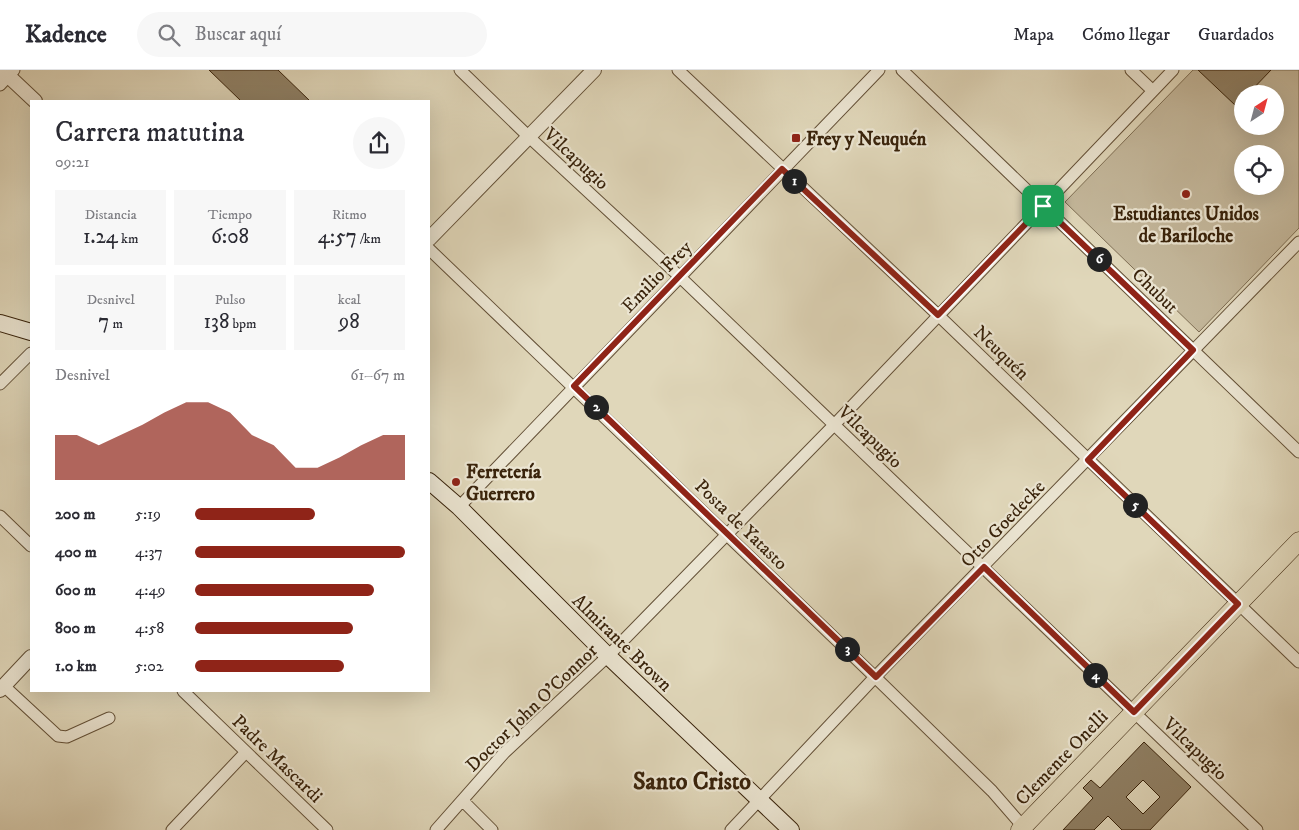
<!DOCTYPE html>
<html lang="es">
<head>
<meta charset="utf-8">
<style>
  :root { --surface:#fff; --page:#f7f7f7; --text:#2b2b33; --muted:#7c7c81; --line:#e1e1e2; --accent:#8f2418 }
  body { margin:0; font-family:"IM FELL DW Pica",serif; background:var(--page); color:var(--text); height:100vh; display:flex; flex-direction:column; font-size:19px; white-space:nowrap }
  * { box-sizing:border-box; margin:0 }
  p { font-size:16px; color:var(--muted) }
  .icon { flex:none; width:28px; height:28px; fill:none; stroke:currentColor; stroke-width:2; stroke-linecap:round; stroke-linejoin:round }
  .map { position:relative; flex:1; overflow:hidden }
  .details { position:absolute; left:30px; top:30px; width:400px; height:592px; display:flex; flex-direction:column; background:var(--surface); border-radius:0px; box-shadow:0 5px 20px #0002 }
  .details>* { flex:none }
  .needle { width:32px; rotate:36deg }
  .controls { position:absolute; left:1234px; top:15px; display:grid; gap:10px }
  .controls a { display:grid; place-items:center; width:50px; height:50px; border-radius:50%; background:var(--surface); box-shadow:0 5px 20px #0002; font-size:25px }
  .pin { position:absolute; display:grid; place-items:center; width:42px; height:42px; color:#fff; margin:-21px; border-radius:10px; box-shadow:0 2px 8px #0006 }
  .km { position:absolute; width:25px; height:25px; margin:-12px; border-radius:50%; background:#222; color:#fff; font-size:14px; line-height:25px; text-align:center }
  .round { display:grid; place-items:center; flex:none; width:52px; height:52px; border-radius:26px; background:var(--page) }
  .head { display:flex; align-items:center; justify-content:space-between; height:85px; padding:0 25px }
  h1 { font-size:28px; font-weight:600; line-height:38px }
  .figures { display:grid; grid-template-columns:repeat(3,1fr); gap:8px; height:85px; padding:5px 25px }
  .figures div { display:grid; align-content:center; border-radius:0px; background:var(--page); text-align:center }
  .figures b { font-size:21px; font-weight:600 }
  .figures small { font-size:14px; font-weight:400 }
  .figures p { font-size:14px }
  .chart { height:140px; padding:10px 25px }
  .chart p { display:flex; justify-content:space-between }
  .chart svg { width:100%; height:90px; margin-top:5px; fill:var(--accent); opacity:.7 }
  ul { padding:0 25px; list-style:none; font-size:16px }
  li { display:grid; grid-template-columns:80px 60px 1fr; align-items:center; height:38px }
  li i { height:12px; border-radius:6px; background:var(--accent) }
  header { display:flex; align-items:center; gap:30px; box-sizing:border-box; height:70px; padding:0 25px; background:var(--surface); border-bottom:1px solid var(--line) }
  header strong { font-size:24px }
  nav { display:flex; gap:28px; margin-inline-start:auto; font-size:18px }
  .search { width:350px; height:45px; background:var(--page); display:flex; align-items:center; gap:12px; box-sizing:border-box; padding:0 18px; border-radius:28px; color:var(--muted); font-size:19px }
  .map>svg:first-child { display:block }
</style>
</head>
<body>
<header>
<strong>Kadence</strong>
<div class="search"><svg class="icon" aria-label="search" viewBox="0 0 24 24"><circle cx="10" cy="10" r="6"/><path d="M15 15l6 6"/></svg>Buscar aquí</div>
<nav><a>Mapa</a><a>Cómo llegar</a><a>Guardados</a></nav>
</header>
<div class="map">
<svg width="1299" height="760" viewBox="0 0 1299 760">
  <rect width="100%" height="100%" fill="#e0d7ba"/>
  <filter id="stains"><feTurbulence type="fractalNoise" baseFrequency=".004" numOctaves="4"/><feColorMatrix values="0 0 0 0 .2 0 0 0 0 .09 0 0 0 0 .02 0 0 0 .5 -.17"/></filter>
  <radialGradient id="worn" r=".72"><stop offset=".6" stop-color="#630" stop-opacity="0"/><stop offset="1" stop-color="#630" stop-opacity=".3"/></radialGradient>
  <path fill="#c4b89c" stroke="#7e6e54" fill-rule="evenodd" d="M1193,0H1299V158L1199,262L1065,132ZM1242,24H1275V56H1242ZM1242,84H1275V116H1242Z"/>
  <path fill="#908166" stroke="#39230b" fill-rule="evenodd" d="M209,0H278L310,31H241Z
    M1198,0H1271L1248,24H1242V30L1236,36Z
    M1144,672L1191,717L1150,760H1122L1108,746L1094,760H1063L1093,728L1083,718L1091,710L1100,718ZM1143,710L1160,727L1143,744L1126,727Z"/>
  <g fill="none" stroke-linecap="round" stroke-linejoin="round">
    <defs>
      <path id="minor" d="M460,0L528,66L679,206L1257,760
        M678,0L938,245L1299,592
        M902,0L1299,382
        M1131,0L1153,21
        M0,15L14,0
        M429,179L875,607L992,721L1026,760
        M0,314L31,283
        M459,437L879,0
        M0,446L31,476
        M4,616L58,666L67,667L109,648
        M183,621L327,760
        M463,731L492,760
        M172,760L246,682
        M436,760L504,683L608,586L834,355L1173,0
        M731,760L875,607L1299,172"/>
      <path id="tertiary" d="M2,0L35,31
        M429,169L594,0
        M0,620L31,587"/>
      <path id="secondary" d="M0,253L31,262
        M429,411L459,437L608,586L791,760"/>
      <path id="primary" d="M1020,760L1299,471"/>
    </defs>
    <use href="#minor" stroke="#635037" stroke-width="13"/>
    <use href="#tertiary" stroke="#635037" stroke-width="16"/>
    <use href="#secondary" stroke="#39230b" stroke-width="18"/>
    <use href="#primary" stroke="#39230b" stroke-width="19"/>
    <use href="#minor" stroke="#ebe5d2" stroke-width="11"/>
    <use href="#tertiary" stroke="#ebe5d2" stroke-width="14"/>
    <use href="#secondary" stroke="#ebe5d2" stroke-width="16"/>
    <use href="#primary" stroke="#e0d7ba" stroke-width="18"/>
  </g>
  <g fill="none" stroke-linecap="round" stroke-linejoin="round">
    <defs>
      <path id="route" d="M782,99L938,245L1043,136L1193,280L1088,390L1238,534L1134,642L984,497L876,607L574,316Z"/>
    </defs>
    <use href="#route" stroke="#fff" stroke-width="10"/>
    <use href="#route" stroke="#8f2418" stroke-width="6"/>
  </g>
  <g fill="#8f2418" stroke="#ebe5d2" stroke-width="2">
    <rect x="791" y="63" width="10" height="10" rx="2.5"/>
    <circle cx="1186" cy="124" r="5"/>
    <circle cx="456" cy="412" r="5"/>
  </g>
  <g text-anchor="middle" stroke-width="4.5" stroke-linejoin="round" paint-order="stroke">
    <g font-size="19" font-weight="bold" fill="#39230b" stroke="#ebe5d2" text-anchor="start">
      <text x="806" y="75">Frey y Neuquén</text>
      <text x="1186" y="150" text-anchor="middle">Estudiantes Unidos<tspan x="1186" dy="22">de Bariloche</tspan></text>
      <text x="466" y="408">Ferretería<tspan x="466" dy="22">Guerrero</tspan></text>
    </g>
    <g font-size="19" fill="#39230b" stroke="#ebe5d2">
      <text transform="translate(577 88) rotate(43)" y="7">Vilcapugio</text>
      <text transform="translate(656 206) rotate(-46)" y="7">Emilio Frey</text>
      <text transform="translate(1156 220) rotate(44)" y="7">Chubut</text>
      <text transform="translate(1002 282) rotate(44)" y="7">Neuquén</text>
      <text transform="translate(871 366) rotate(44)" y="7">Vilcapugio</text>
      <text transform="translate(1002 453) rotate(-46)" y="7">Otto Goedecke</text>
      <text transform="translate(742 454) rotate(44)" y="7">Posta de Yatasto</text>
      <text transform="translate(623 572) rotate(44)" y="7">Almirante Brown</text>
      <text transform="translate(531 637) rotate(-44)" y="7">Doctor John O'Connor</text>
      <text transform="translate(1196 678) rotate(44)" y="7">Vilcapugio</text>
      <text transform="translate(1061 687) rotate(-46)" y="7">Clemente Onelli</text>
      <text transform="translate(278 688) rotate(44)" y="7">Padre Mascardi</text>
    </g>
    <g font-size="24" font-weight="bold" fill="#39230b" stroke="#ebe5d2">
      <text x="692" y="719">Santo Cristo</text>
    </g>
  </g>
  <rect width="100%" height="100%" filter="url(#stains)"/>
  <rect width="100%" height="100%" fill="url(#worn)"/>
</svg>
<div class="controls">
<a><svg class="needle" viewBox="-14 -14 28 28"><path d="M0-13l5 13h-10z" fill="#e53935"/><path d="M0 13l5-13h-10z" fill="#7c7c81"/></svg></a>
<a><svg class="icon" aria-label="locate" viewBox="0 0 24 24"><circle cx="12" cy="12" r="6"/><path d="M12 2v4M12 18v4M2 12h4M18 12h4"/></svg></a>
</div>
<div class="pin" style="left:1043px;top:136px;background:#1e9e55"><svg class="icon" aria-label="arrive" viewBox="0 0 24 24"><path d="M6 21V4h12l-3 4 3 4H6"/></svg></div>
<b class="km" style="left:794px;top:111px">1</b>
<b class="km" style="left:596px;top:337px">2</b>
<b class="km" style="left:847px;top:579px">3</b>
<b class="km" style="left:1095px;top:605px">4</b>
<b class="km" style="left:1135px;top:435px">5</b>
<b class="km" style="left:1099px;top:189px">6</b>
<section class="details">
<div class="head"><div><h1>Carrera matutina</h1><p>09:21</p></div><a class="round"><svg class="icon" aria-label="share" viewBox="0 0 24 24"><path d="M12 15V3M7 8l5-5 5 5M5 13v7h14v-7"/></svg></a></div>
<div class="figures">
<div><p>Distancia</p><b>1.24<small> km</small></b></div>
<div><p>Tiempo</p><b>6:08</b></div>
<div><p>Ritmo</p><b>4:57<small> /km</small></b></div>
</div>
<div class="figures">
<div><p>Desnivel</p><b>7<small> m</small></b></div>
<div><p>Pulso</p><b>138<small> bpm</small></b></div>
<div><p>kcal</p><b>98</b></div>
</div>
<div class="chart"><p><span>Desnivel</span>61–67 m</p>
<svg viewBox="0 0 160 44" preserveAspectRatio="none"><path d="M0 44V22L10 22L20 27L30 22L40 17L50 11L60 6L70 6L80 11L90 22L100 27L110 38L120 38L130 33L140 27L150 22L160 22V44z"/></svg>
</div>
<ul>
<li><b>200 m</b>5:19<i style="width:57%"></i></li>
<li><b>400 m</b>4:37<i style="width:100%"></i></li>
<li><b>600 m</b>4:49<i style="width:85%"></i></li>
<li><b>800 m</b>4:58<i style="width:75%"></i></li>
<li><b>1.0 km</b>5:02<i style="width:71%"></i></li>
</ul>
</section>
</div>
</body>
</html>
